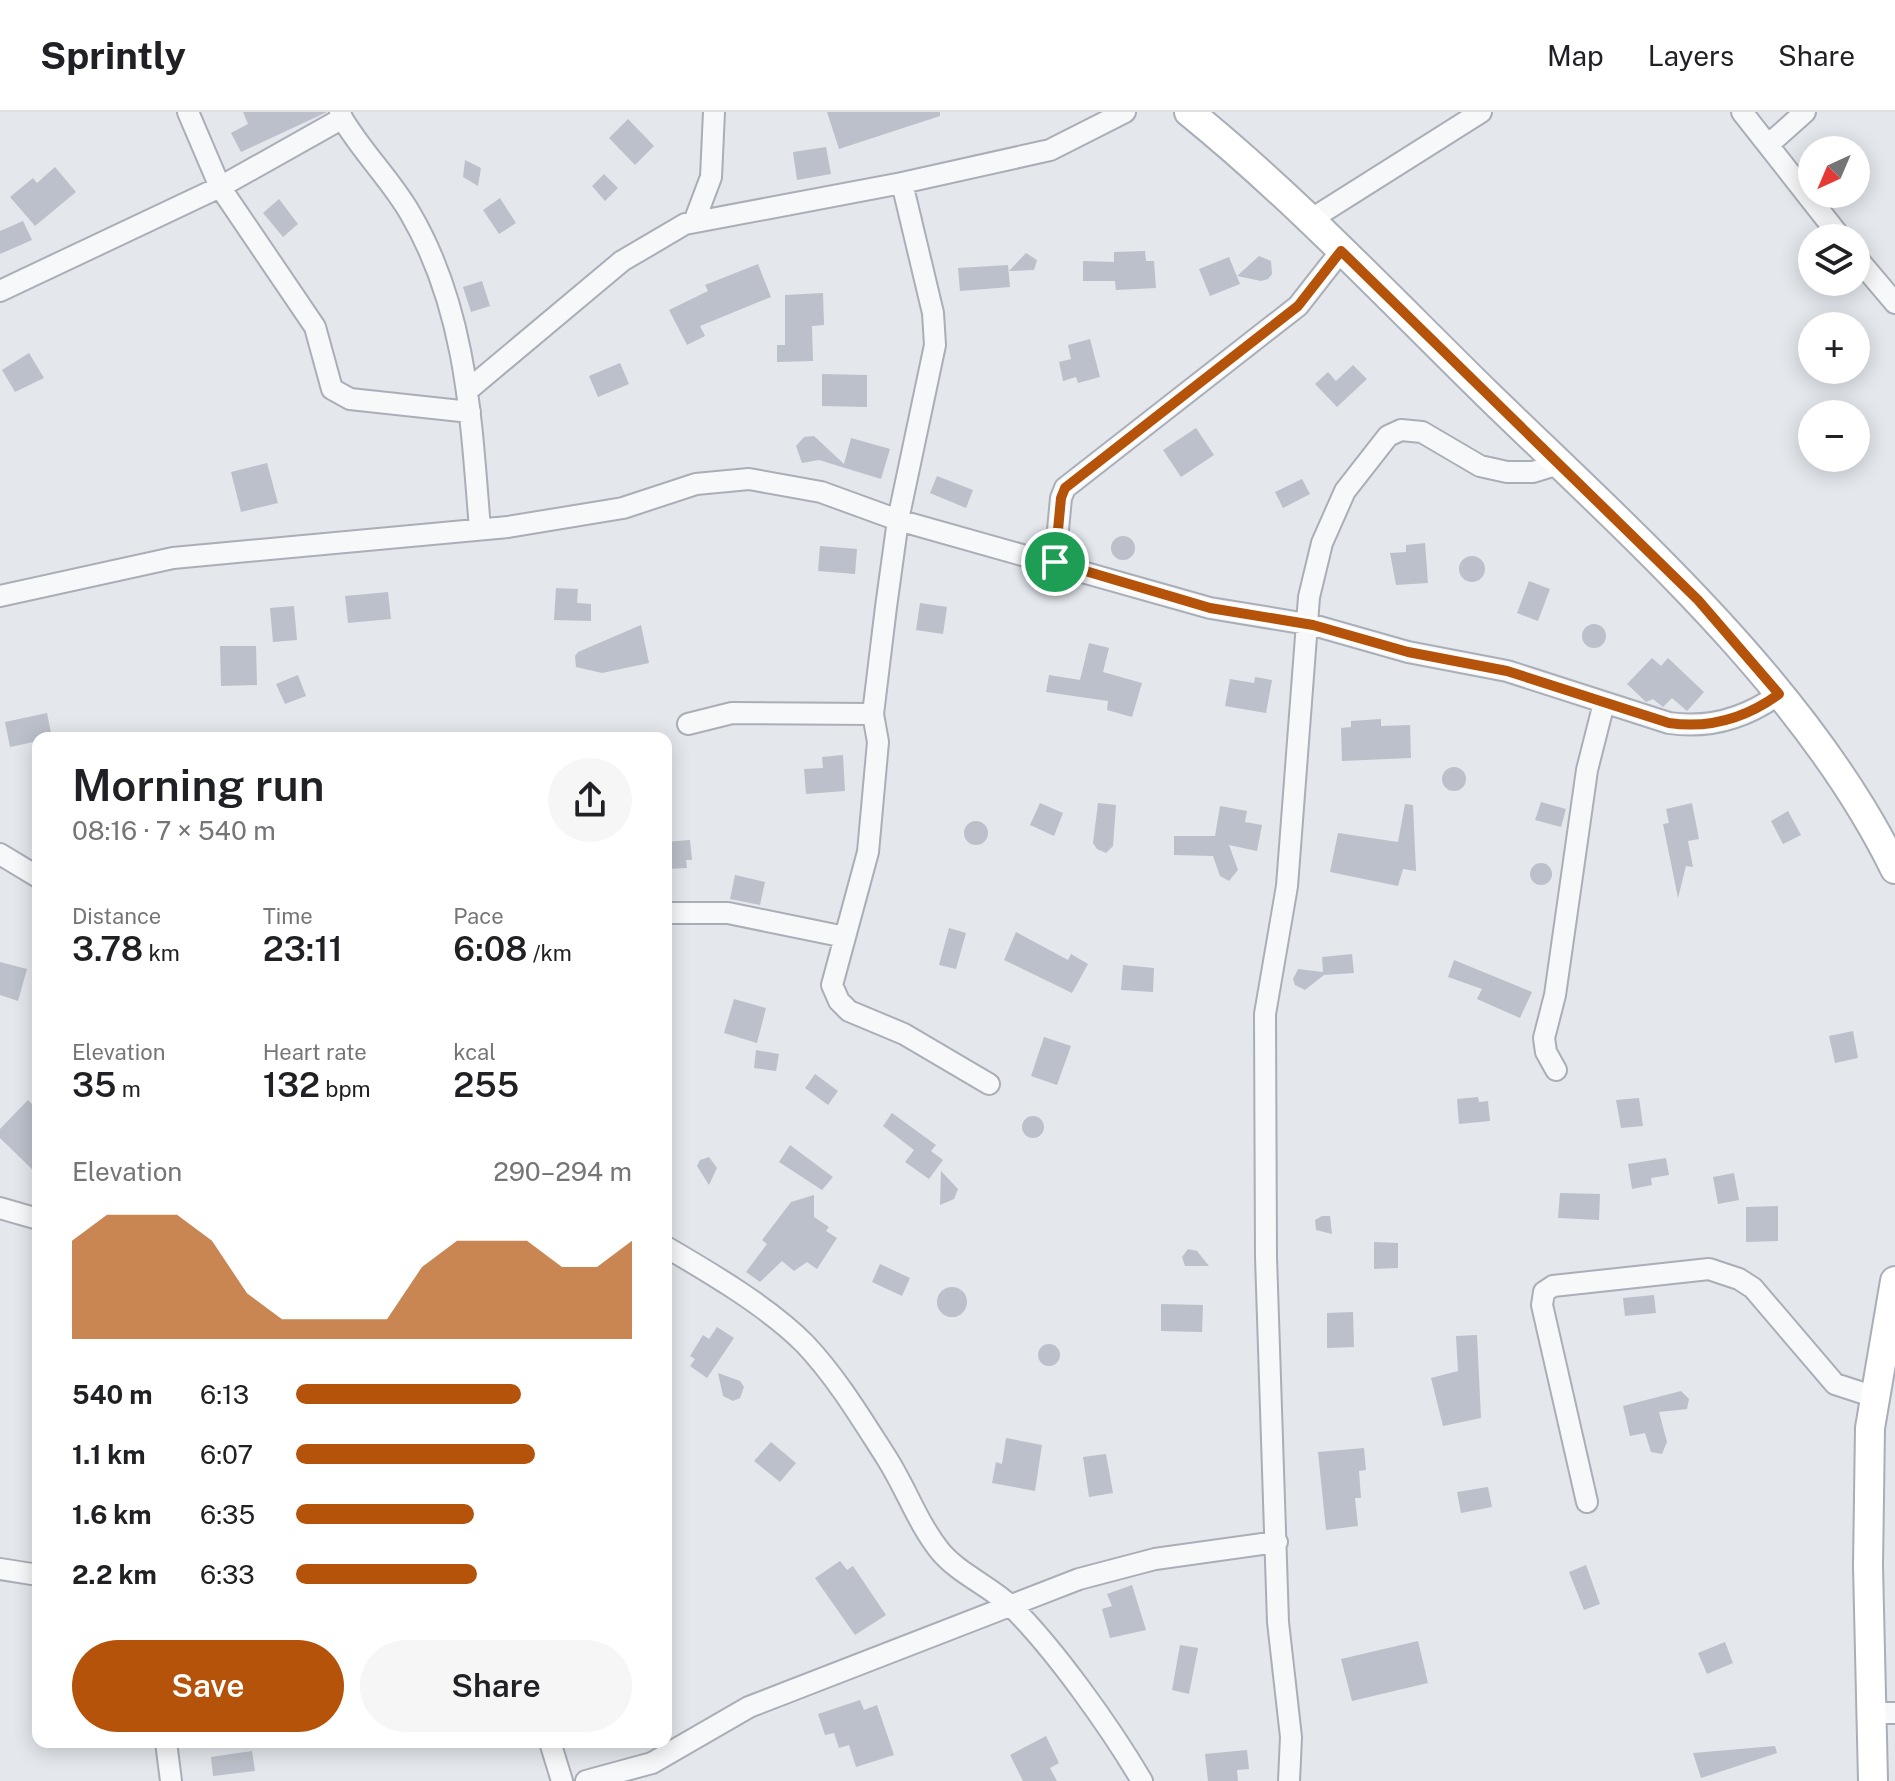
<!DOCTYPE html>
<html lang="en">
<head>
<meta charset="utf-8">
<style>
  :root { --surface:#fff; --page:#f6f6f6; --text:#202124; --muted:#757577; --line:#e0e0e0; --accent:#b45309 }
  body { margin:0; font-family:"Public Sans",sans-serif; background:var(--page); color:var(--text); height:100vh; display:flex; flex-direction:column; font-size:30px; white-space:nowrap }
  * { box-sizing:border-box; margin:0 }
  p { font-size:26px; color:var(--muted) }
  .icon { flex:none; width:44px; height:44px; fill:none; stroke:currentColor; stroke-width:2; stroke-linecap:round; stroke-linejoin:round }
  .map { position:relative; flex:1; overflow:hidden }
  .drawer { position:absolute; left:32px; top:620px; width:640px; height:1016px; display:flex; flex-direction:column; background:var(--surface); border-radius:16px; box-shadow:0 4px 20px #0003 }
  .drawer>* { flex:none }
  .needle { width:52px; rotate:224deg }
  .controls { position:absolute; left:1798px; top:24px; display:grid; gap:16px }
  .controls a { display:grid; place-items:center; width:72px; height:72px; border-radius:50%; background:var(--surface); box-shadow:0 4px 20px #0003; font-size:40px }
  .pin { position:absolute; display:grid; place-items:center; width:68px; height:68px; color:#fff; margin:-34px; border:4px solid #fff; border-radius:50%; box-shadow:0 2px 8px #0007 }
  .round { display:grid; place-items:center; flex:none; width:84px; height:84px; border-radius:42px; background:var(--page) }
  .head { display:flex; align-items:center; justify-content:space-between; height:136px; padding:0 40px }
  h1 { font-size:44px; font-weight:600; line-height:60px }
  .stats { display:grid; grid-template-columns:repeat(3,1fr); gap:12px; height:136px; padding:8px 40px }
  .stats div { display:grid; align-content:center }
  .stats b { font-size:34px; font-weight:600 }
  .stats small { font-size:22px; font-weight:400 }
  .stats p { font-size:22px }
  .chart { height:224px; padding:16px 40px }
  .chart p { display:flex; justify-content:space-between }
  .chart svg { width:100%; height:144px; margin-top:8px; fill:var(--accent); opacity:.7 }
  .cta { display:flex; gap:16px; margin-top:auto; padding:16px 40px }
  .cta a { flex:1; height:92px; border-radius:48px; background:var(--accent); color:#fff; font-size:32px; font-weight:600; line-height:92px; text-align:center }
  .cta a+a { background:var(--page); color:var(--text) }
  ul { padding:0 40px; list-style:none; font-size:26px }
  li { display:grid; grid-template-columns:128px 96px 1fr; align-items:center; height:60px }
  li i { height:20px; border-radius:10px; background:var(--accent) }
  header { display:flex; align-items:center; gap:48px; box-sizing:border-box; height:112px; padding:0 40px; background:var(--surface); border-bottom:2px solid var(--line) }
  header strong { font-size:38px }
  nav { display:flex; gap:44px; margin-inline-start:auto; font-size:28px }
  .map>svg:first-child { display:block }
</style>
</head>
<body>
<header>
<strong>Sprintly</strong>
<nav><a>Map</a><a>Layers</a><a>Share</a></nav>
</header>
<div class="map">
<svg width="1895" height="1669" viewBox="0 0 1895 1669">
  <rect width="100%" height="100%" fill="#e4e7ec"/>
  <path fill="#bbc0ca" d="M243,0H327L241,40L231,21L248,12Z
    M827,0H940V4L839,37Z
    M628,7L654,34L635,53L609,26Z
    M826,35L831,62L797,68L793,40Z
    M465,48L481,56L478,74L463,65Z
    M55,55L76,80L35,114L10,85L33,66L37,71Z
    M604,62L618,76L605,89L592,74Z
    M500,86L516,111L499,122L483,98Z
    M279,87L298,112L283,125L263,101Z
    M23,109L32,128L0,142V119Z
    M1145,139L1146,149H1154L1156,176L1116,178L1115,169H1083V149L1114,150V140Z
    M1026,141L1037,148L1034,158L1009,159Z
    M1259,144L1271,149L1272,162L1268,167L1261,169L1237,164Z
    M1229,145L1240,172L1210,184L1199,157Z
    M758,152L771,185L700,214L705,224L687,233L669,198L708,179L705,173Z
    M1008,153L1010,175L960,179L958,156Z
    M482,169L490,194L471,200L463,175Z
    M823,181L824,213L812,214L813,249L777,250V233H785V183Z
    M1090,227L1100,265L1078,271L1076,265L1063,269L1059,250L1071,247L1068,233Z
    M29,241L44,266L15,280L2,258Z
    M620,251L629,272L598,285L589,264Z
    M1353,253L1367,267L1337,295L1315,272L1328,260L1336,269Z
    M822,262L867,263V295L822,294Z
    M1196,316L1214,343L1181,365L1163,338Z
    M814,324L844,352L851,326L890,337L881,367L819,348L802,351L796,334L804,325Z
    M267,351L278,391L241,400L231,360Z
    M937,364L973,378L966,396L930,381Z
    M1302,367L1310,382L1283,396L1275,380Z
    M1111 436a12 12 0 1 1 24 0a12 12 0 1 1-24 0Z
    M1425,431L1428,471L1396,473L1390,441L1406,440V433Z
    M820,434L857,437L855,462L818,459Z
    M1459 457a13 13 0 1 1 26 0a13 13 0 1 1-26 0Z
    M1529,469L1550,477L1538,509L1517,501Z
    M556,476L578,477L577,491L591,492V509L554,508Z
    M388,480L391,507L348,511L345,484Z
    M920,491L947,495L943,522L916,518Z
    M294,494L297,528L273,530L270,496Z
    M1582 524a12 12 0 1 1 24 0a12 12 0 1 1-24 0Z
    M641,513L649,551L602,561L576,555L575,544L578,540Z
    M1089,531L1109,536L1103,560L1142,571L1132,605L1107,598L1108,589L1046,580L1049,563L1080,568Z
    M220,534H256L257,573L221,574Z
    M1652,546L1661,554L1668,546L1704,580L1687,599L1672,586L1663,595L1653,587L1646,590L1627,572Z
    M298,563L306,584L285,592L276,572Z
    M1255,565L1272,568L1266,601L1225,594L1230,567L1254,571Z
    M47,601L52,626H38V629L10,635L5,610Z
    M1381,607V614L1410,613L1411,646L1342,649L1341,616L1351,615V609Z
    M843,643L845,679L806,682L804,657L823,656L822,645Z
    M1442 667a12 12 0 1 1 24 0a12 12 0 1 1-24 0Z
    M1541,690L1566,697L1561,715L1535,708Z
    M1040,691L1063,701L1054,724L1030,713Z
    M1098,691L1116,693L1113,734L1106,741L1097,737L1093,731Z
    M1692,691L1699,727L1688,729L1693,755L1686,754L1678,786L1663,712L1669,711L1666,697Z
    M1405,692L1413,693L1416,759L1403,757L1398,774L1330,760L1338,721L1398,730Z
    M1220,694L1247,699L1245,710L1262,713L1257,739L1229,733L1238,758L1229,769L1220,764L1213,744L1174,743V724H1215Z
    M1788,699L1801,723L1783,732L1771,709Z
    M964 721a12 12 0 1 1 24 0a12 12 0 1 1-24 0Z
    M690,728L692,748H686L687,756L666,757V730Z
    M1530 762a11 11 0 1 1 22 0a11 11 0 1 1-22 0Z
    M735,763L765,770L760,793L730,787Z
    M949,816L966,821L956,857L939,853Z
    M1016,820L1068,848L1071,842L1088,852L1072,881L1004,848Z
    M1352,842L1354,861L1324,863L1305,878L1295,873L1293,867L1298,857L1323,860L1322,845Z
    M1454,848L1532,880L1520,906L1477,887L1482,877L1448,865Z
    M0,850L27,857L18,889L0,883Z
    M1123,853L1154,856L1153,880L1121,878Z
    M734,887L766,896L757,931L724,921Z
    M1853,919L1858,946L1835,951L1829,924Z
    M1044,925L1071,934L1057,973L1031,964Z
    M756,938L779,942L776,959L754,956Z
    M815,962L838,979L828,993L805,976Z
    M1478,985L1479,990L1488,989L1490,1009L1459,1012L1457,987Z
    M1639,986L1643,1014L1621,1016L1616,988Z
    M28,988L38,998V1063L0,1026V1017Z
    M892,1001L936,1033L931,1039L943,1048L929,1067L905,1050L914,1038L883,1014Z
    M1022 1015a11 11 0 1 1 22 0a11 11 0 1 1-22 0Z
    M790,1033L833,1065L822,1078L779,1050Z
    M709,1045L717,1056L709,1073L697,1054L700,1048Z
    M1666,1046L1669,1063L1651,1066L1652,1073L1632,1077L1628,1052Z
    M941,1059L958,1077L954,1087L940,1093Z
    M1734,1061L1739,1088L1718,1092L1713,1065Z
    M1560,1081L1600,1082L1599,1108L1558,1106Z
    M814,1083V1105L829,1115L826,1119L837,1126L817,1157L807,1150L794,1159L782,1149L760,1170L746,1160L767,1132L762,1128L791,1090Z
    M1778,1094V1129L1746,1130V1095Z
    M1322,1104H1330L1332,1122L1316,1118L1315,1108Z
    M1374,1130L1398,1131V1156L1374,1157Z
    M1188,1137L1197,1139L1209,1154H1185L1182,1145Z
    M880,1152L910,1166L902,1184L872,1170Z
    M937 1190a15 15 0 1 1 30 0a15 15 0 1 1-30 0Z
    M1654,1183L1656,1201L1625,1204L1623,1186Z
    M1161,1192L1203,1193L1202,1220L1161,1219Z
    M1353,1200L1354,1235L1327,1236V1201Z
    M717,1215L734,1226L707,1266L690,1254L695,1247L690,1244L703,1223L709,1227Z
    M1477,1223L1481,1306L1443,1314L1431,1266L1458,1259L1456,1224Z
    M1038 1243a11 11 0 1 1 22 0a11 11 0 1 1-22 0Z
    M718,1261L740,1269L744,1275L740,1286L733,1289L723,1284Z
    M1681,1279L1689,1287L1687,1297L1659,1300L1667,1330L1662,1342L1651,1340L1645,1321L1630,1324L1623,1294Z
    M1006,1326L1042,1333L1035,1379L992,1371L996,1350L1002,1352Z
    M771,1330L796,1351L780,1370L754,1349Z
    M1364,1336L1366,1358L1359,1359L1361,1386H1355L1358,1414L1326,1418L1318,1340Z
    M1106,1342L1113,1381L1089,1385L1083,1345Z
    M1488,1375L1492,1395L1461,1401L1457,1380Z
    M840,1449L847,1458L853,1454L886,1503L855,1523L815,1466Z
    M1586,1453L1600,1492L1584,1498L1569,1460Z
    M1132,1473L1146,1518L1110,1526L1102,1497L1112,1494L1107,1482Z
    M1418,1529L1428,1571L1352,1589L1341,1547Z
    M1725,1530L1733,1551L1707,1562L1698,1541Z
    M1180,1533L1198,1536L1189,1582L1172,1578Z
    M860,1588L864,1598L877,1593L894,1643L856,1655L849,1633L839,1636L834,1621L825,1623L818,1602Z
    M1046,1624L1059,1651L1050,1656L1057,1669H1023L1010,1643Z
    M1775,1634L1777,1641L1701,1666L1693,1641Z
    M1247,1638L1249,1657L1237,1658L1238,1669H1208L1205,1642Z
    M252,1639L255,1659L213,1664L211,1645Z"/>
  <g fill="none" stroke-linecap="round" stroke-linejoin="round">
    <defs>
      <path id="street" d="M188,0L220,75L315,215L332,277L350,287L470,300
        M1742,0L1841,126
        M342,6C362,40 391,68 410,101C467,198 471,308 480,417
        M1768,33L1805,0
        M902,71L933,201L935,233L898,408L886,495L873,602L878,630L868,740L832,873L839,889L849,899L904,922L989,972
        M1310,108L1481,0
        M694,110L711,65L714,0
        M1856,145L1895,191
        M0,179L220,75L334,11L342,6L340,0
        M468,278L622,149L685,112L902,71L1050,38L1125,0
        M1055,450L1061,386L1065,376L1298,194L1341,139
        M0,484L173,446L508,415L623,396L696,372L749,367L821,380L898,408L1210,496L1313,513L1408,540L1507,559L1669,611C1710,617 1746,606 1779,582
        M688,612L732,601L873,602
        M0,742L38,765
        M666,801H728L845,825
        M1556,958L1546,940L1544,926L1555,883L1587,658L1604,591
        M0,1096L38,1107
        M666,1135C709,1160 770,1196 805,1232C837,1266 861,1306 886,1345C906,1376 917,1410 940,1439C959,1462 990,1474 1012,1495C1056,1539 1110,1615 1142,1669
        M1587,1390L1542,1193L1544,1180L1553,1174L1709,1157L1739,1167L1753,1176L1835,1272L1875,1285
        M0,1457L38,1463
        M1871,1601H1895
        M166,1630L171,1669
        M550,1630L562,1669
        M586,1669L652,1651L749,1595L1079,1467L1155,1447L1277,1430
        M1289,1669L1291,1625L1278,1510L1266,1145L1265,902L1287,774L1309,485L1322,431L1345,379L1388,324L1401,318L1422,320L1480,354L1507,360H1533L1559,352"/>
      <path id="secondary" d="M1189,0C1295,86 1390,187 1487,282C1631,422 1806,575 1895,757
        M1873,1669L1868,1454L1870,1316L1895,1169"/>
    </defs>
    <use href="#street" stroke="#a9aeb7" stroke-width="24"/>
    <use href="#secondary" stroke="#a9aeb7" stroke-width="32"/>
    <use href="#street" stroke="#f7f8fa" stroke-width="20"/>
    <use href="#secondary" stroke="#fff" stroke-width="28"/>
  </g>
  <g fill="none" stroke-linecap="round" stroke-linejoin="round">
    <defs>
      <path id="route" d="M1341,139L1698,488L1779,582C1746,606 1710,617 1669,611L1507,559L1408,540L1313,513L1210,496L1055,450L1061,386L1065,376L1298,194Z"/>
    </defs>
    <use href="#route" stroke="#fff" stroke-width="16"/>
    <use href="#route" stroke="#b45309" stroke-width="10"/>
  </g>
</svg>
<div class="controls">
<a><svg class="needle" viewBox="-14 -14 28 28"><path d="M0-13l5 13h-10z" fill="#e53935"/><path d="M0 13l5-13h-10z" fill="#757577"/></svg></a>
<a><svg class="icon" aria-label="layers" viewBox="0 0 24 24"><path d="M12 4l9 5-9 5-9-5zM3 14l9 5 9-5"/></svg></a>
<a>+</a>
<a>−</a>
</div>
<div class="pin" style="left:1055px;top:450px;background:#1e9e55"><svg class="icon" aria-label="arrive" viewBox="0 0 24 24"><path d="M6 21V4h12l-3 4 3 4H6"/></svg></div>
<section class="drawer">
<div class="head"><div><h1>Morning run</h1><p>08:16 · 7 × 540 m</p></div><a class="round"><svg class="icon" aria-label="share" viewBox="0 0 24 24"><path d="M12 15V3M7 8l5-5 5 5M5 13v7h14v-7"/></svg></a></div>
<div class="stats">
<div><p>Distance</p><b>3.78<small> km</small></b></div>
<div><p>Time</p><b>23:11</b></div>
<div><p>Pace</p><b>6:08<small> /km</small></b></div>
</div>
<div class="stats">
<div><p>Elevation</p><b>35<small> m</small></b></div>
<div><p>Heart rate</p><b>132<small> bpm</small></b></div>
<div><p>kcal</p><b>255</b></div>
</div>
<div class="chart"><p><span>Elevation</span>290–294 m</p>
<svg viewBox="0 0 160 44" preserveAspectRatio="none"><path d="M0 44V14L10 6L20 6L30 6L40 14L50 30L60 38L70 38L80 38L90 38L100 22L110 14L120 14L130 14L140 22L150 22L160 14V44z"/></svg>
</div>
<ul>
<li><b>540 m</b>6:13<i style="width:67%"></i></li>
<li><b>1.1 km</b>6:07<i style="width:71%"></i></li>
<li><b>1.6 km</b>6:35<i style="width:53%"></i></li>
<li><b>2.2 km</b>6:33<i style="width:54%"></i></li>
</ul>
<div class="cta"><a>Save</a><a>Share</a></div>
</section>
</div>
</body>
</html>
